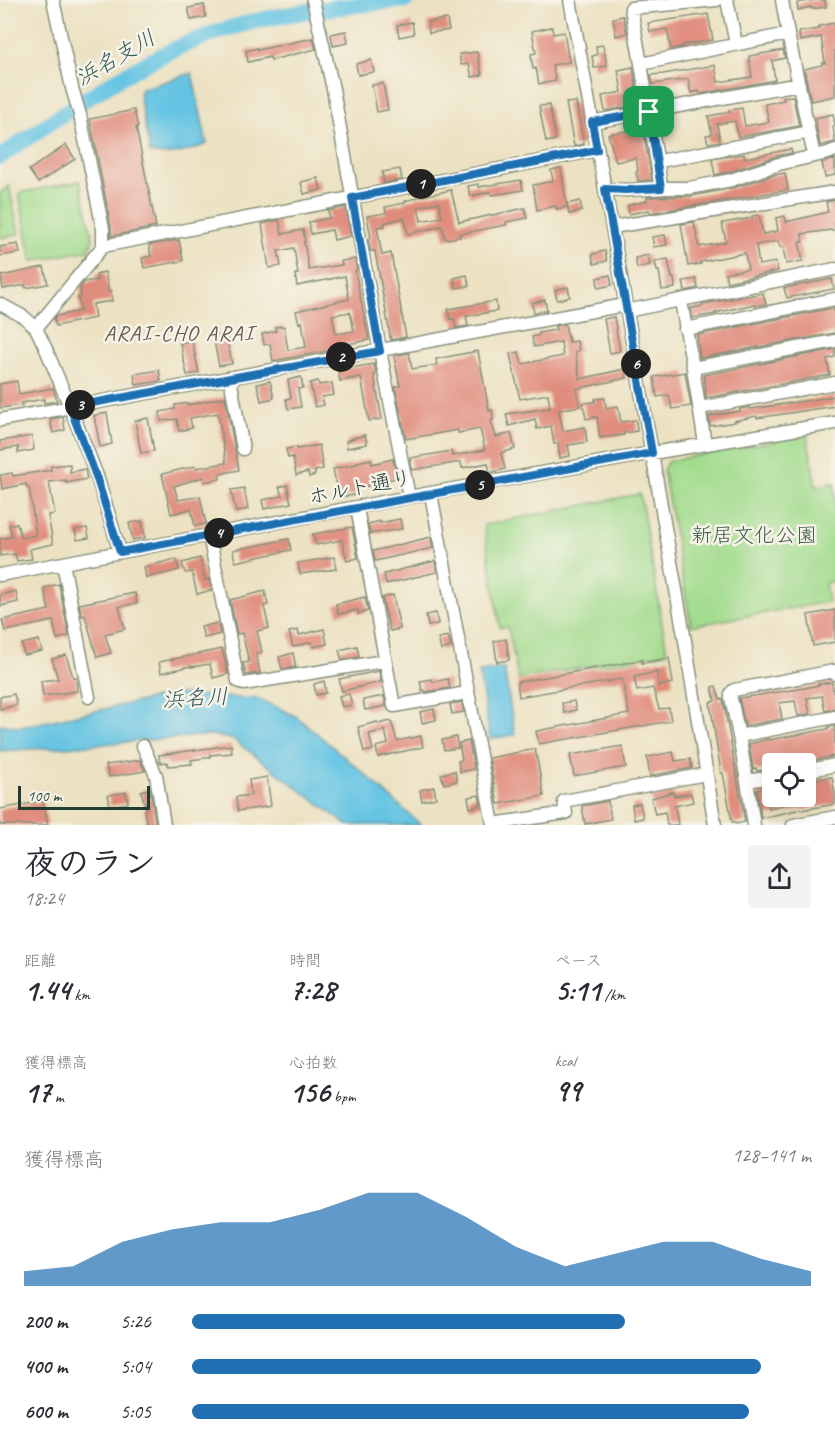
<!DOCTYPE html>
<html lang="ja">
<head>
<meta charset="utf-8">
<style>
  :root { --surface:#fff; --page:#f2f2f3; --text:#2b2b33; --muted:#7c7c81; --accent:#1f6fb2 }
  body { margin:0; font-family:Caveat,"Klee One",sans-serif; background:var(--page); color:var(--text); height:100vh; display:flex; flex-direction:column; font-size:22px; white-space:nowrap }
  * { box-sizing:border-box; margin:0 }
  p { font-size:20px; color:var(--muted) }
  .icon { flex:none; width:33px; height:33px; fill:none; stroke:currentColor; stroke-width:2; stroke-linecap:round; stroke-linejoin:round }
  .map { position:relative; height:825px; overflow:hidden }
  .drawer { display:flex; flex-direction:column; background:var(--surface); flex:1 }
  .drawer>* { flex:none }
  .controls { position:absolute; left:762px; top:753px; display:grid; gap:12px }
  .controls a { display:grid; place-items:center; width:54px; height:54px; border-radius:6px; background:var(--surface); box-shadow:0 6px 24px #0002; font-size:30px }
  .scale { position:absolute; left:18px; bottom:15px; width:132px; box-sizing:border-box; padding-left:6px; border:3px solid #1f3d34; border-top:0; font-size:16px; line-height:21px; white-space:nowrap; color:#1f3d34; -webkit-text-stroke:4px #f7f3e8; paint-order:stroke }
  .pin { position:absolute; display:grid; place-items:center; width:51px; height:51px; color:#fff; margin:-26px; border-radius:12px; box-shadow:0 3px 9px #0006 }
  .km { position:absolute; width:30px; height:30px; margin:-15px; border-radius:50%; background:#222; color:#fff; font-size:16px; line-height:30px; text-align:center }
  .round { display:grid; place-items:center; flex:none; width:63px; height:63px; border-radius:6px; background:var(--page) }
  .overview { display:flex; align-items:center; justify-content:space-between; height:102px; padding:0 24px }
  h1 { font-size:33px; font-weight:700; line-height:45px }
  .figures { display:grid; grid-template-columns:repeat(3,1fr); gap:9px; height:102px; padding:6px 24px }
  .figures div { display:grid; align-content:center }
  .figures b { font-size:30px; font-weight:700 }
  .figures small { font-size:16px; font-weight:400 }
  .figures p { font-size:16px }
  .chart { height:168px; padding:12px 24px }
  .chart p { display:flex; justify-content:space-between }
  .chart svg { width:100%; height:108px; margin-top:6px; fill:var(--accent); opacity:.7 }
  ul { padding:0 24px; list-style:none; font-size:20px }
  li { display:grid; grid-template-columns:96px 72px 1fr; align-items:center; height:45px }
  li i { height:15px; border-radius:8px; background:var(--accent) }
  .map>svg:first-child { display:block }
</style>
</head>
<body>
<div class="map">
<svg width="835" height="825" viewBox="0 0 835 825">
  <rect width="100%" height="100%" fill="#f7f3e8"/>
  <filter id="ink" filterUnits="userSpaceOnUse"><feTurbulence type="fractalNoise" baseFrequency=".0167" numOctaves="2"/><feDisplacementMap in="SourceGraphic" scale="12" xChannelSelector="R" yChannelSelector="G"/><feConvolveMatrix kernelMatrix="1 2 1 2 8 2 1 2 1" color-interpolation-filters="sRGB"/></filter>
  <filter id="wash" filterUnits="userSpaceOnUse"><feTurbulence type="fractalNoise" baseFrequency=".008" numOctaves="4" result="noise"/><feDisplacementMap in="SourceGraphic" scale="24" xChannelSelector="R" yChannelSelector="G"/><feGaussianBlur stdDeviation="1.35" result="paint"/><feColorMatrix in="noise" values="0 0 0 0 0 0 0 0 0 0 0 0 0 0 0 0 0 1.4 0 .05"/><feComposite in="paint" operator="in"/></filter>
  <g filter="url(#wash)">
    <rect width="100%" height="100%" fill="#ece2c2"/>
    <path fill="#a3dc8e" stroke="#618c61" stroke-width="1.5" d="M80,181L93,239L89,250L32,261L19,193Z
      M9,186L19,234L0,238V193Z
      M807,435L816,486L835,483V581L825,583L828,602L691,626L663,470L668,461Z
      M640,494L667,653L518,679L508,627L500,628L484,525Z"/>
    <path fill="#65c4e3" stroke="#42808c" stroke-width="1.5" d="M192,73L207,144C190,151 168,158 150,153L139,94L141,89Z
      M504,668L515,735L490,739L479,672Z
      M174,694L260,699L297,717L367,776L421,825H347L234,740L212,735L65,747L0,751V724L21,727Z"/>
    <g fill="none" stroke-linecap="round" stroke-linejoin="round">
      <path stroke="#65c4e3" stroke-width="16" d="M0,157C71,108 147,53 230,28C287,11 347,6 406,0"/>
    </g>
    <g id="blocks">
      <path fill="#e08c7d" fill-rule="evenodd" d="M815,0H825L826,7L811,9V7L798,10L797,3Z
        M204,5L206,17L191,20L188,8Z
        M708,14L713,40L683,45V47L671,49L667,29L650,32L648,23Z
        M623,16L627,33L616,36L613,18Z
        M447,19L449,30L429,33L428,22Z
        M412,22L414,34L399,37L397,25Z
        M834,23L835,30V96L811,101L804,69L822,65V63H825L821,37L800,41L799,32L819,29V26Z
        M552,27L553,34L564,32L569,62L552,65L556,81L539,84L536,68L533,69L531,54L536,53L532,31Z
        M346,31L348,43L333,46L331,34Z
        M313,38L316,49L271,60L270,57L248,62L246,51L257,48L258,50Z
        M603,45L607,66L594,68L592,56L597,55L596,46Z
        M783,50L785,58L772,61L775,80L700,94L699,91L691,93L688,79L653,84L651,75L663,74L715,65L718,82L752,77L749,56Z
        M477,52L482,75L472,77L469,64L461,65L459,54Z
        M371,60L374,72L358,75L356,64Z
        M633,67L639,105L605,111L602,96L622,92L618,70Z
        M383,83L388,110L377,112L372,85Z
        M793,96L799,126L738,137L735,121L717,124L720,141L708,143L706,135L712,134L708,116L730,112L729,110L742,108L745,126L769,122L765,104L784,100L783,97Z
        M576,102L584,144L574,146L566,103Z
        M549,105L556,140L546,142L539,106Z
        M134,110L138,127H136L156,227L111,236V227L90,119Z
        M833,114L835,125L833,126L835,142L820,146L815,118Z
        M643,128L652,180L638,181L636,172L638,171L636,158L616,162L608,134Z
        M66,145L75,159L38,183L29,170Z
        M791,149L792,153L777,156L729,172L715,175L712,159L744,154L745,158Z
        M835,159V175L825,177L822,163Z
        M561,168L567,207L556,209V206L537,210L533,185L553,181L551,170Z
        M400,169L402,180L384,183L382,172Z
        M785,173L788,190L650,213L649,210L629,214L628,205L647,201V197L691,196L733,188L773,175Z
        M318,178L321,190L304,194L301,182Z
        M521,180L523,190L491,195V192L470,196L468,186L478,184L479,187Z
        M451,190L459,222L525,208L527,218L506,222V225L459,234L460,237L445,239L442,226L408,234L404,218L384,223L385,226L377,227L382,255L391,253L406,337L391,340L375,251H370L368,239L371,238L367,216L386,213L385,207L405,203V201L419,197ZM439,202L442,217L421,221L418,207Z
        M835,200V231H832L831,230L802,234L803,242H799L803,261L786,264L783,247H780L778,241L756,245L759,265L776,262L778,271L727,282L725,273L748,269L745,253L700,262L701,264L688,266L681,224L694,222L699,247L726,242L722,223L752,218V216L759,215L763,234L778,231L776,218L785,216L786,222L828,212L826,202Z
        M580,201L582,211L569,214L567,204Z
        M345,207L351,236L334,240L332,230L311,234L309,222L330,218L328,211Z
        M279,220L282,234L303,230L305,242H304L309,270L342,265L341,261L355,259L357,270L355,271L369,340L338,346V349L273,361L270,344L264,345L262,334L276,331L275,327L284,326L288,350L306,347L302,322L299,323L296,311L349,299L345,276L297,286L295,274H298L294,248L278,251L281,266L269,268L262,224ZM350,312L354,331L336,334L332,315Z
        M665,235L667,245L654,247L652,237Z
        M179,240L183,261L144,268L142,258L151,256L149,245Z
        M18,244L20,253L0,256V247Z
        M605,251L607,261L594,264L592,254Z
        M648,255L650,265L637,268L635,258Z
        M668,259L672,278H674L675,288L662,290L659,271H657L655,261Z
        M44,267L48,284L26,288L25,285L3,289L1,276Z
        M105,272L109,292L111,291L112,301L93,304L95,318L56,326L54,319L56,316L81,311L78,297L81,296L80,288L84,282L97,280L96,274Z
        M467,275L469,286L456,288L454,278Z
        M610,275L612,285L598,288L597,278Z
        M696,279L698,288L685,291L683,281Z
        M832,279L834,289L787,298L784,288Z
        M568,287L570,297L557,300L555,290Z
        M763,293L766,304L755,306L754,304L715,313L716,314L692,318L691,308L703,306V304Z
        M545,300L547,310L534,313L532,303Z
        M496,301L497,311L466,316L468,326L456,328L454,319H450L448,309Z
        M833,308L835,315V333L700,358L697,335Z
        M614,317L620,351L610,353L604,319Z
        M565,324L569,342L577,341L579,351L575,352L580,379L625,369L627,378L576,389L580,406L559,410L563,431L585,427L587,442L568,445L570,456L560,458L558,443L554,444L551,426L537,429L535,419L509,426L506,414L550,408L548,394L520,399L510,354L519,352L522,364L563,356L561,342L534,347L532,337L539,335V333L556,330L555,326Z
        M226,334L232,364L219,366L213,336Z
        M192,341L199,373L187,375L180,343Z
        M835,349V357L827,359L830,375L706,398L705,389H706L704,375Z
        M478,351L489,411L492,410L493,420L491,421L496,437L511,433L515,449L501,453L505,469L490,473L488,463L462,468L461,462L412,470L410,458L451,451L452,456L485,450L480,429L458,433V430L406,439L395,387L400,386L394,356L409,353L412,369L437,365L436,359Z
        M374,364L376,374L374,375L382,419L369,421L361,377L340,381L338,370Z
        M159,370L161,381L136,385L134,374Z
        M685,372L691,406L672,409L669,395L657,397L654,377Z
        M301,377L303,388L298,389L301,407L288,409L286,399L291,398L288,380Z
        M17,381L19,394L53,388L57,401L44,403V399L21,403L22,405L0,408V384Z
        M270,381L274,398L261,401L257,384Z
        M318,381L319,385L332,383L334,395L322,397L324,405L315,407L310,383Z
        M835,396V406L757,418L756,416L734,421L735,422L710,426L709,416L740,411V409L750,407L751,409Z
        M225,397L239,470L219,474L220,479L204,482L203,477L174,486L178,500L200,496L206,524L195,526L191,509L171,514L162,474L195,466L196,468L226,463L218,413L190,418L192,428L179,431L177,419L161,421L160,412L175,409V405L188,403V405Z
        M605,398L606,408L618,406L621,422L636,420L637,431L624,433V435L600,438L597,417L586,419L583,403L595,402V399Z
        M107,413L112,444L100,447L94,415Z
        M63,417L65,430L53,433L50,419Z
        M148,418L154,451L141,453L135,421Z
        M365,435L367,444L347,448L346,441L350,440V439Z
        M32,436L34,450L18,453V447L0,450V441Z
        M319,445L323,469L315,471V475L309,477L308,472L296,475L293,457L288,458L286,449L297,447V449Z
        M371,459L372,464L393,459L397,478L375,482L376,484L354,489L356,495L339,497L333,469L357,464V462Z
        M70,464V472L85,469L87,479L66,483V480L49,482L55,514L48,515L53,544L30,549L32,559L17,561L15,554L0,556V539L12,537L9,525L17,523L21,538L36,535L29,488H27L26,484L2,489L0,475L12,473L13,476L51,470V466Z
        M287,485L291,503L264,509L262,500L282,496L279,487Z
        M244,488L248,509L236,512L231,490Z
        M400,519L402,529L370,534L368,524L380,521V523Z
        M142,521L145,538L133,540L129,523Z
        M352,527L358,558L347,561L342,540L316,545L313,534Z
        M87,528L89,538L77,540L75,530Z
        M431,537L433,548L375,561L373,551Z
        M289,539L291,550L235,562L233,550Z
        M334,557L336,569L300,574L298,563Z
        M200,558L205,580L209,579L212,590L197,594L192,572L185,573L182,563Z
        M176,559L179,570L146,578L144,567Z
        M435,561L437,572L386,584L384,574Z
        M59,584L69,636L57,639L53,621L5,631L2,620L49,610L44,588Z
        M16,591L18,602L1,606L0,595Z
        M265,591L268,605L264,606L269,628L257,631L262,652L256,654L260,673L246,675L243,663L249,662L242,633L237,634L230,600Z
        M135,593L137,603L119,607L125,629L105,634L111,653L97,657L85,615L82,616L79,604Z
        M393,595L400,629L390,631L382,598Z
        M365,597L368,611L358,614V610L338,614L336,604Z
        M835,610V642L813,646L808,615Z
        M436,613L438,624L428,626L426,615Z
        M218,623L220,634L204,638L201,627Z
        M324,629L327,644L313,647L312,642L293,647L289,632L298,630L299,635Z
        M448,636L451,647L441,650L438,638Z
        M506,639L509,660L497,662L494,641Z
        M39,640L42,651L24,655L22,644Z
        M357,646L359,657L342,660L339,650Z
        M222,649L228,674L213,678L210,664L191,667V666L161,673L159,662Z
        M293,653L296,667L282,669L279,657Z
        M66,655L73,677H76L77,691L43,696L41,681L58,679L52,659Z
        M669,658L673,683L659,686L657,672L634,677L637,691L653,688L659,709L669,708L671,721L539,744L536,731L629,714L622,679L519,697L517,682L642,660V663Z
        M379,671L381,682L342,691L339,679Z
        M432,679L433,682L448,679L450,688L425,692L424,690L422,691L420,681Z
        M324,681L326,693L316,695L314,684Z
        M832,682L835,699V709L825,711L822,696L807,698L810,714L798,716L795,701L779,703L782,719L745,726L739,698L799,689L819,685L818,684Z
        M716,686L720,699H723L745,822L736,824L735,822H732L723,773H721L710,702L715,701L712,687Z
        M14,694L17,705L0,709V697Z
        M349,694L352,705L342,707L339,696Z
        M384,696L386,706L365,710L363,700Z
        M574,701L576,710L564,713L562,703Z
        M462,702L464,712L452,714L450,704Z
        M434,709L436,720L422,723L420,712Z
        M391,721L397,741L421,736L423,747L378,757L376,747L388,744L385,730L369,734L373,750L364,752L358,727L377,722L378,724Z
        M835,725V756L798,764H772V769H771L757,771L756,768L753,769L749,744L768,739L769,740L828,729V727Z
        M456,737L458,748L444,750L442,740Z
        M469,741L474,769L460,772L458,761L462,760L459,743Z
        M231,745L232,753L210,755V757L191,760L192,764L168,766L167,762L160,763L159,755Z
        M622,746L626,767L574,776L570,755Z
        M535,749L544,796L498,804L489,758Z
        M673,752L675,761L690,759L692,768L650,776L647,757Z
        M140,760L145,771L109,777L106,765Z
        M455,771L457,781L444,784L441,774Z
        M267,777L271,806L238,811L236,797L251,795L249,780Z
        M832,777L835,794V804L802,810L801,809L761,818L757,790L766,788L769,808L808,800L806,780Z
        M434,787L436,798L422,801L420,790Z
        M150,788L156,825H147L144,810L146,809L141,791Z
        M126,792L128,803L110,806L108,795Z
        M673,792L674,796L691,793L693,802L675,806L678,825H667L665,812L655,814L651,798Z
        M479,795L481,805L470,808L468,797Z
        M43,801L48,825H0V809Z
        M608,801L611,819L585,824L582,806Z
        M640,803L643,818L634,820L632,805Z"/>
    </g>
  </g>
  <g filter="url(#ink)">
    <use href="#blocks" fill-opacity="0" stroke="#86907b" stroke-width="1.5"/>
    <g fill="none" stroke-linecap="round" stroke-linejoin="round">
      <defs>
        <path id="minor" d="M53,0L72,88L80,115L103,229V246
          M313,0L333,89L380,351L409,497
          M570,0L612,227L685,641L715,825
          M727,0L736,44
          M782,0L788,34
          M788,34L808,128L805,133L660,161L657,159L641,64Z
          M641,64L631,8L717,0
          M592,122L799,84
          M808,128L814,156
          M657,159L661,188
          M605,189L626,190L661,188H689L731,180L779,164L828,153L835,150
          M612,227L835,192
          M681,301L693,368L705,444
          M0,304L24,317L36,328L46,349L70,407L97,476L120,552
          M626,311L835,269
          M36,328L103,246L597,150
          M685,329L835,299
          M693,368L835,341
          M230,378L243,449
          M700,408L835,383
          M0,420L625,305
          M431,494L493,824L566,813L564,801L706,774
          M357,508L394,706L467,693
          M209,535L238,681L244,684L384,661
          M63,563L89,697
          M0,575L409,497L652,453L835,423
          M739,736L731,698V693L734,690L834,671L835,674
          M143,746L156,775L164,825
          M806,771L835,765
          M772,777L747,781L739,736L835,717
          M747,781L754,825
          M793,825L835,817"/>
      </defs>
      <use href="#minor" stroke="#86907b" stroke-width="15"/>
      <use href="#minor" stroke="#fff" stroke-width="12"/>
    </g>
  </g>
  <g fill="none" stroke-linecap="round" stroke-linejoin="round" filter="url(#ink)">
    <defs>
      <path id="route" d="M649,112L661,188L626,190L605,189L652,453L120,552L96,476L70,407L380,351L352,198L597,150L592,122Z"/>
    </defs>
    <use href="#route" stroke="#fff" stroke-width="12"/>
    <use href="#route" stroke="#1f6fb2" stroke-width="8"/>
  </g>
  <g text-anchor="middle" stroke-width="5" stroke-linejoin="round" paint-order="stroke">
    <g font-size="21" fill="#1f3d34" stroke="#f7f3e8">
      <text transform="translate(360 487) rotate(-11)" y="7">ホルト通り</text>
    </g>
    <g font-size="21" fill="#395d46" stroke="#f7f3e8">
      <text x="754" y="542">新居文化公園</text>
    </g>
    <g font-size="22" font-style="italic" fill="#2d5857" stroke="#f7f3e8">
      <text transform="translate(115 57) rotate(-30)" y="8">浜名支川</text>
      <text transform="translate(195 697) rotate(-3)" y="8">浜名川</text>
    </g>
    <g font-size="22" letter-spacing="1.5" fill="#63594e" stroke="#f7f3e8">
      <text x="179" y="340">ARAI-CHO ARAI</text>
    </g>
  </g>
</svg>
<div class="controls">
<a><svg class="icon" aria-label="locate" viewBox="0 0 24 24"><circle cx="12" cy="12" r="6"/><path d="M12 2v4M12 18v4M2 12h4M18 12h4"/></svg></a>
</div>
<div class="scale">100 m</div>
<div class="pin" style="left:649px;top:112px;background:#1e9e55"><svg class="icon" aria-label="arrive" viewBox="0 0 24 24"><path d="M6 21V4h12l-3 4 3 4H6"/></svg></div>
<b class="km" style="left:421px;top:184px">1</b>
<b class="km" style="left:341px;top:357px">2</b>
<b class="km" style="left:80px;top:405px">3</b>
<b class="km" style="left:219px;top:533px">4</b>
<b class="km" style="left:480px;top:485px">5</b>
<b class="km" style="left:636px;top:364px">6</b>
</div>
<section class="drawer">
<div class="overview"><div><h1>夜のラン</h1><p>18:24</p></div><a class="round"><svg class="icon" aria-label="share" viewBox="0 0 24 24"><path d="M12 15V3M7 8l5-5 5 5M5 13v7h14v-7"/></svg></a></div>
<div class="figures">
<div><p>距離</p><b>1.44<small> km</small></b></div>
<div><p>時間</p><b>7:28</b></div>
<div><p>ペース</p><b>5:11<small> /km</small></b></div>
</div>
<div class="figures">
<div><p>獲得標高</p><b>17<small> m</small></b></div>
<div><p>心拍数</p><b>156<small> bpm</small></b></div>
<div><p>kcal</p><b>99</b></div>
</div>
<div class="chart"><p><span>獲得標高</span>128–141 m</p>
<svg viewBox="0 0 160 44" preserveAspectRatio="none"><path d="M0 44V38L10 36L20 26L30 21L40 18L50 18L60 13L70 6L80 6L90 16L100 28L110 36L120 31L130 26L140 26L150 33L160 38V44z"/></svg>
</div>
<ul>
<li><b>200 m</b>5:26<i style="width:70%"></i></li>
<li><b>400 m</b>5:04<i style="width:92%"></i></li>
<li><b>600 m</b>5:05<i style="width:90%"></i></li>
</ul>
</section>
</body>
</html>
